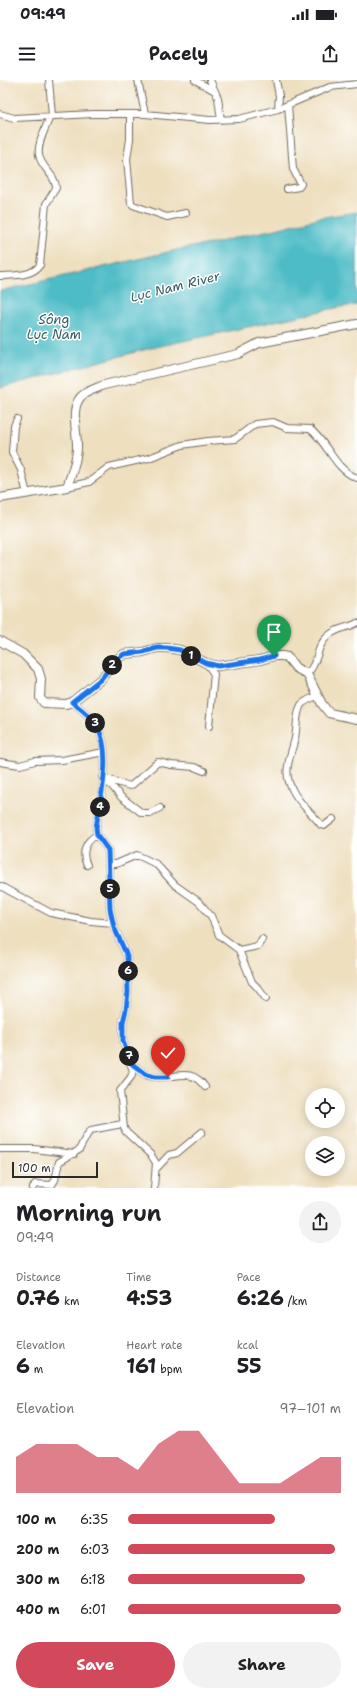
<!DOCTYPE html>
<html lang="en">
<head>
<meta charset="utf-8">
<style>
  :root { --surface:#fff; --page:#f2f2f2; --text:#202124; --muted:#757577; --accent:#d1495b }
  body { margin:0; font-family:"Shantell Sans",sans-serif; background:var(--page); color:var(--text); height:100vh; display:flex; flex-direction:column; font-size:15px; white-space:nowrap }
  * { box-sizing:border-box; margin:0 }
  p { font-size:13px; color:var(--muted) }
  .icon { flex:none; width:22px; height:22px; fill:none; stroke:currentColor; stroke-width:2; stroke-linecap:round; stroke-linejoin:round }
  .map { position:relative; height:1108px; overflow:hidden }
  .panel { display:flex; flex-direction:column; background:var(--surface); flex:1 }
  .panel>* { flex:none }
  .controls { position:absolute; left:305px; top:1008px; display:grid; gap:8px }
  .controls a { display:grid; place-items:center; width:40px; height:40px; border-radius:50%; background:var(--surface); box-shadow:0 2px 10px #0003; font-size:20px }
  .scale { position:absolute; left:12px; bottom:10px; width:86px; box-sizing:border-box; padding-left:4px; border:2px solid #2b2b2b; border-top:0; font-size:11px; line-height:14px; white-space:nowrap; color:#2b2b2b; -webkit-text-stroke:3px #fff; paint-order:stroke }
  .pin { position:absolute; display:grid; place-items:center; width:34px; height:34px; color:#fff; margin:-41px -17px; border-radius:50% 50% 50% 0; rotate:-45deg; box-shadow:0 0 4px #0007 }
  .pin .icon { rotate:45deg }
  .km { position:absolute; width:20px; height:20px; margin:-10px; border-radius:50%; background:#222; color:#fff; font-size:11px; line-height:20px; text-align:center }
  .round { display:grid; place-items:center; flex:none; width:42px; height:42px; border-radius:21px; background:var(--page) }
  .overview { display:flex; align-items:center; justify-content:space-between; height:68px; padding:0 16px }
  h1 { font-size:22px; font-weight:700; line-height:30px }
  .metrics { display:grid; grid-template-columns:repeat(3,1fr); gap:6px; height:68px; padding:4px 16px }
  .metrics div { display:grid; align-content:center }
  .metrics b { font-size:20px; font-weight:700 }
  .metrics small { font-size:11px; font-weight:400 }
  .metrics p { font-size:11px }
  .chart { height:112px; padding:8px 16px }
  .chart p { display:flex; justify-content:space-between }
  .chart svg { width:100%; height:72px; margin-top:4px; fill:var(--accent); opacity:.7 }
  .cta { display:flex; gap:8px; margin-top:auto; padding:8px 16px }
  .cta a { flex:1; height:46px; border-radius:24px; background:var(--accent); color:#fff; font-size:16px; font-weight:700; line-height:46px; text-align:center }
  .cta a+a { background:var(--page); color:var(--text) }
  ul { padding:0 16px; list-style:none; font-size:13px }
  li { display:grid; grid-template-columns:64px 48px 1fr; align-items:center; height:30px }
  li i { height:10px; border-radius:5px; background:var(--accent) }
  .status { display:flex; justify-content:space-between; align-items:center; height:28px; padding:0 20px; background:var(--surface); direction:ltr }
  .status svg { height:11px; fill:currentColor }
  header { display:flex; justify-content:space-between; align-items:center; height:52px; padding:0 16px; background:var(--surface); font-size:18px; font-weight:700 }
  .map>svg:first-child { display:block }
</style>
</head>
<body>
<div class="status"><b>09:49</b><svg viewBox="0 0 49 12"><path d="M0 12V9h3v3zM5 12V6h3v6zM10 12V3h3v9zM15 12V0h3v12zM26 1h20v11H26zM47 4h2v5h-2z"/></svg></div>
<header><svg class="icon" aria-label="menu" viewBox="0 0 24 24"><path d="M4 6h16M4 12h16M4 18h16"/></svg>Pacely<svg class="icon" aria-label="share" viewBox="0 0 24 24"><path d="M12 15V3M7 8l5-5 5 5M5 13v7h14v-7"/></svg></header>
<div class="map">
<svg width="357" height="1108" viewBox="0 0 357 1108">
  <rect width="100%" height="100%" fill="#fff"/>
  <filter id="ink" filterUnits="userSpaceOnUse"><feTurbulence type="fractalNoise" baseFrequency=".025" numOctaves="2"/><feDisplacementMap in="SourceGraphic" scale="8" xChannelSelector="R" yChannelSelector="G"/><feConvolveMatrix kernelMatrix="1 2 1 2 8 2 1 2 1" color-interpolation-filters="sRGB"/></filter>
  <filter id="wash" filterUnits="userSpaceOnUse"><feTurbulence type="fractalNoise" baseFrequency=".012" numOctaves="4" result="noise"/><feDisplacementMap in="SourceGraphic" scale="16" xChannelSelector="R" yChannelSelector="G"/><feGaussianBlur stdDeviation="0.9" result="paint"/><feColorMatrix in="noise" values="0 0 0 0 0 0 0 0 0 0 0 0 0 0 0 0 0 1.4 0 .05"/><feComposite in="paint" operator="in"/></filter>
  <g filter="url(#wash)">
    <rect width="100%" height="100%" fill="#eedfbf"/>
    <path fill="#4ebcc6" stroke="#3c7478" d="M357,132V225L340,227L151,268L0,308V211L181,169L216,163L245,155L272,150L318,138Z"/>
  </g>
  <g filter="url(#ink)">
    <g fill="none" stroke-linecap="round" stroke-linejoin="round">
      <defs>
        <path id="minor" d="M49,0L52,36
          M138,0L145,34
          M195,0L213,10
          M210,0L218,18L221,40
          M276,0L279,16L278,29
          M0,34L14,38L94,34H145L210,40L239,39L278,29L330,7L357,4
          M130,34V59L127,79L131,123L133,125L167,137L186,133
          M287,109L299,107L301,104L293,89L288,25
          M0,196C14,195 31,197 40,185L46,124L56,108C56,95 41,88 39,75C37,63 46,48 50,36
          M17,339L14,346L12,372L21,390L27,414
          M67,407L89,402L109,387L149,378L182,365L208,361L235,359L255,344L273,342L287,348L310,349C328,363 334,389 357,398
          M206,583L214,594L209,646
          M307,594C320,581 315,567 328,556C336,548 348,548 357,543
          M317,616C312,618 304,621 301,625C296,633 297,649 295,658C291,676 282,691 292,709C298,723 312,733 321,745L324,746L333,739
          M72,622C81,629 91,636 97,646C113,673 100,719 96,749L97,755L108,770L110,829L114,847L127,876L128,912L126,930L123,942V961L133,991L131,997L120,1011L124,1048L126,1052L151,1075L156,1083L154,1108
          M0,682L20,685L35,681L62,680L104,672
          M103,698L130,706L132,705L158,682L171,685L194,687L204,691
          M105,702L111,705L121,717L142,733H150L160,728
          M109,784H116L137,775L156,784L175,805L199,822L211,836L219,855L239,870L252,902L258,908L266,919
          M87,785C81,773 85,761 97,755
          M0,806L51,833L91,841L113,843
          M239,870L258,866L262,859
          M131,983C137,987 143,994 149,996C172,1002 189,984 205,1007
          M0,1069H34L74,1074
          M156,1089L169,1075L177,1073L202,1052
          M33,1108L35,1104L52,1105L55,1100L59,1082L79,1070L87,1055L91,1050L122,1044"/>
        <path id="tertiary" d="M0,418L67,407C71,395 77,381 77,368C78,353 68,325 84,314C90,310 97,308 104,305L238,274L259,263L357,244
          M0,561L23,574L38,589L41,599L40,618L44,623L66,624L72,622L101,599L116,580L124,574L143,572L157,568H167L180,570L206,583L218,586L260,580L274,576H282L287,577L296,588L307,594L322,624L329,633L357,639"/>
      </defs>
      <use href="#minor" stroke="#6f6a5f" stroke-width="8"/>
      <use href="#tertiary" stroke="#6f6a5f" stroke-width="10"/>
      <use href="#minor" stroke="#fff" stroke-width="6"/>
      <use href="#tertiary" stroke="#fff" stroke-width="8"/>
    </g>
  </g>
  <g fill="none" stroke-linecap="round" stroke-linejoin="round" filter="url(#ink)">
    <defs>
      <path id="route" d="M168,997H155L145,994L131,983L123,961V942L126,930L128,912L127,876L114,847L110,829L108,770L97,755L96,748C100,719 113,673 97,646C91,636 81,629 72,622L101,599L116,580L124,574L143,572L157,568H167L180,570L206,583L218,586L260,580L274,576"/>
    </defs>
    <use href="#route" stroke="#fff" stroke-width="8"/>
    <use href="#route" stroke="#1a73e8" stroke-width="5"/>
  </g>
  <g text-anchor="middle" stroke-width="3" stroke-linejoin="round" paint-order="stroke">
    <g font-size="13" font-style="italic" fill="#375e61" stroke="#fff">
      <text transform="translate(175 206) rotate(-14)" y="5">Lục Nam River</text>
      <text x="54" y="244">Sông<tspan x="54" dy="15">Lục Nam</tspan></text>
    </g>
  </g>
</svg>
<div class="controls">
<a><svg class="icon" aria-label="locate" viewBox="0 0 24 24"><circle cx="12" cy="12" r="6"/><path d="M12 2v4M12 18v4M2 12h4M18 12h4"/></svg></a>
<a><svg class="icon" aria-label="layers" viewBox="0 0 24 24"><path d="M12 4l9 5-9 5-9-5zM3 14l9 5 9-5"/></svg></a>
</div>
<div class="scale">100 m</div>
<div class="pin" style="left:274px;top:576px;background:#1e9e55"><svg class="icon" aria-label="arrive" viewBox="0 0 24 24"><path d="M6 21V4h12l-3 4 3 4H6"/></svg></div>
<div class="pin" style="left:168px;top:997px;background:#d93025"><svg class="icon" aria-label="check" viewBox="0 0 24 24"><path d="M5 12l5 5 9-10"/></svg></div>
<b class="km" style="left:191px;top:576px">1</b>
<b class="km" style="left:112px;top:585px">2</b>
<b class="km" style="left:95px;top:643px">3</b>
<b class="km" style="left:100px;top:727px">4</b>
<b class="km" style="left:110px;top:809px">5</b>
<b class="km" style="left:128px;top:891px">6</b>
<b class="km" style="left:129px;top:976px">7</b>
</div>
<section class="panel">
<div class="overview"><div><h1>Morning run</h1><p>09:49</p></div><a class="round"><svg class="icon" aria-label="share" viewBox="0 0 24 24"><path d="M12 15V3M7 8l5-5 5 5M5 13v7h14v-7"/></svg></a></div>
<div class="metrics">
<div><p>Distance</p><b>0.76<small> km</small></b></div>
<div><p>Time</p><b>4:53</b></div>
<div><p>Pace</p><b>6:26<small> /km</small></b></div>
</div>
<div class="metrics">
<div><p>Elevation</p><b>6<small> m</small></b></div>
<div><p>Heart rate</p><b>161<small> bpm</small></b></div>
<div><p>kcal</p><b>55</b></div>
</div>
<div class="chart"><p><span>Elevation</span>97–101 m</p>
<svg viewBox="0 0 160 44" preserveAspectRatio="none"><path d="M0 44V22L10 14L20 14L30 14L40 22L50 22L60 30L70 14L80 6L90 6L100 22L110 38L120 38L130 38L140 30L150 22L160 22V44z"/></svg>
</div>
<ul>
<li><b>100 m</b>6:35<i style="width:69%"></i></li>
<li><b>200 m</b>6:03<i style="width:97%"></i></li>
<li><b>300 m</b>6:18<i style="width:83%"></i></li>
<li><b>400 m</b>6:01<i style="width:100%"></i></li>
</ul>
<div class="cta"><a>Save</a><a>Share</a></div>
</section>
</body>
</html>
